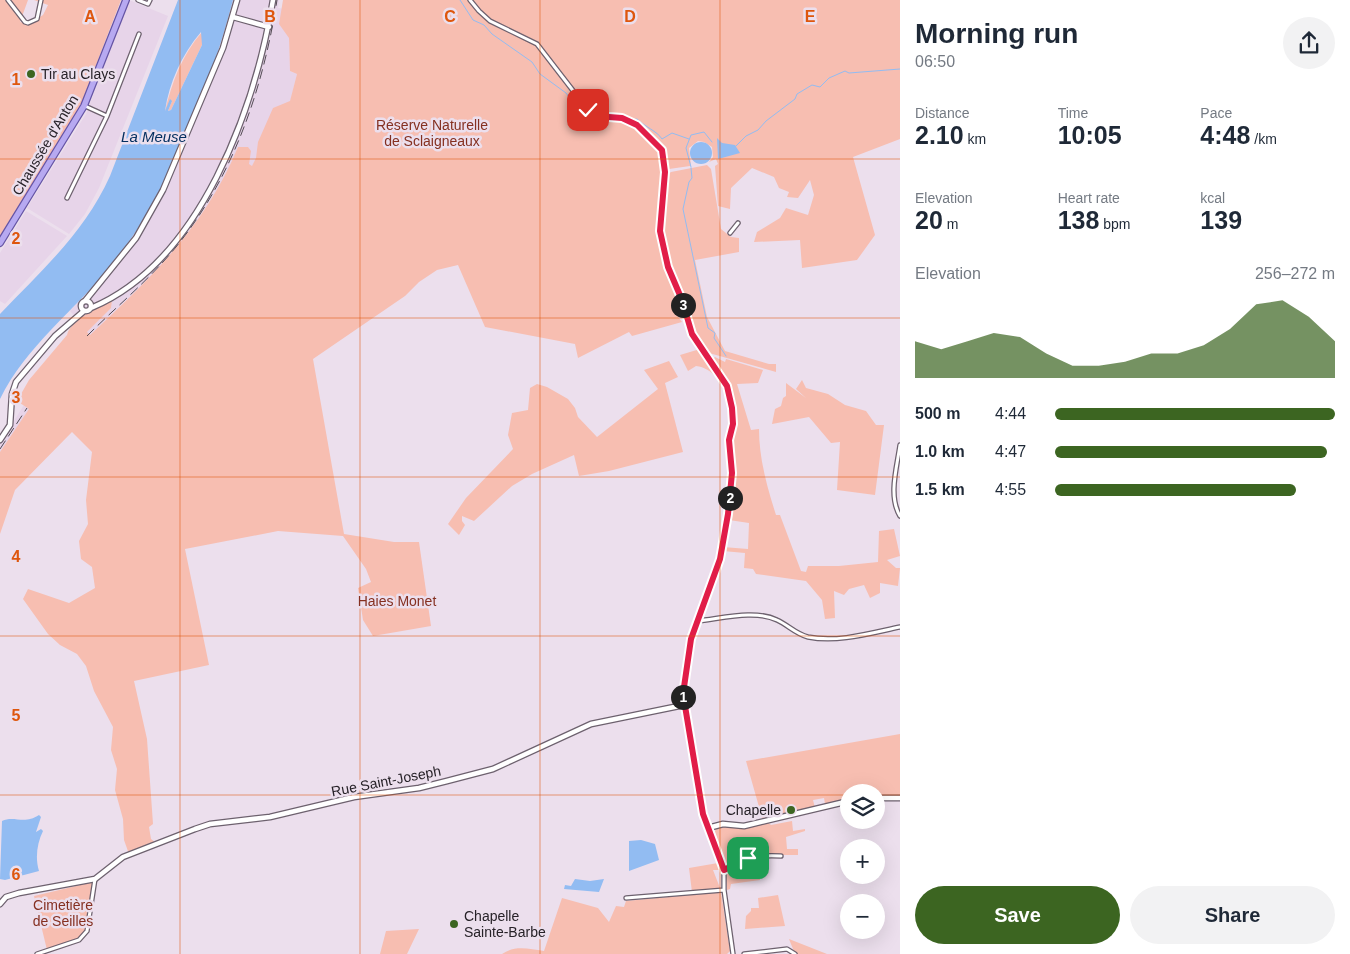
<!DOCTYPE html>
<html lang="en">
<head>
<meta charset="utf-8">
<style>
  :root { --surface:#fff; --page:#f2f2f3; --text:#1f2937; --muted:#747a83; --accent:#3c6521 }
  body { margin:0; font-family:Arial,sans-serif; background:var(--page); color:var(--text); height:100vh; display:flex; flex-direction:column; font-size:19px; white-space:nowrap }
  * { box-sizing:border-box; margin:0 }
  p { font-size:16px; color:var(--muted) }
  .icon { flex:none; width:28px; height:28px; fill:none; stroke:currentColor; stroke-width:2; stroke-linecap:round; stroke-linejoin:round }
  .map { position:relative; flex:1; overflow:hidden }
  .side { display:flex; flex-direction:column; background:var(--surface); width:450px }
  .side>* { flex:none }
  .fabs { position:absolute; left:840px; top:784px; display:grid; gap:10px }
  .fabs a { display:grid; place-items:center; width:45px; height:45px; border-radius:50%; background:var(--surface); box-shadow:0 5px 20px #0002; font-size:25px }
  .pin { position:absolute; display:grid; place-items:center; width:42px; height:42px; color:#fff; margin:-21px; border-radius:10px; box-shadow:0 2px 8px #0006 }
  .km { position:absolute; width:25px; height:25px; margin:-12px; border-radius:50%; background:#222; color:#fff; font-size:14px; line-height:25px; text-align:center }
  .round { display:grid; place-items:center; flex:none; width:52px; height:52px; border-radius:26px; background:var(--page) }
  .head { display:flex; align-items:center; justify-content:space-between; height:85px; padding:0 15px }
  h1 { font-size:28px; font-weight:700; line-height:38px }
  .metrics { display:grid; grid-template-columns:repeat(3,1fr); gap:8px; height:85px; padding:5px 15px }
  .metrics div { display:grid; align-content:center }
  .metrics b { font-size:25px; font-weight:700 }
  .metrics small { font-size:14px; font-weight:400 }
  .metrics p { font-size:14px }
  .chart { height:140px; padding:10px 15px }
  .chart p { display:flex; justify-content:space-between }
  .chart svg { width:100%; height:90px; margin-top:5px; fill:var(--accent); opacity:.7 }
  .cta { display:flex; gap:10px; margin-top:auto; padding:10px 15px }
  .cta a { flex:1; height:58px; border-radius:30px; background:var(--accent); color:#fff; font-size:20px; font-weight:700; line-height:58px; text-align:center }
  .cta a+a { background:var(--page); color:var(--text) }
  ul { padding:0 15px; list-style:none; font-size:16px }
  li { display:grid; grid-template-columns:80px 60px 1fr; align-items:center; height:38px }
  li i { height:12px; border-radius:6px; background:var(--accent) }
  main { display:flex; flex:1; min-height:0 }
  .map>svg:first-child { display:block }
</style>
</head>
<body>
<main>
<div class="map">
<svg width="900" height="954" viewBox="0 0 900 954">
  <rect width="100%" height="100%" fill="#ecdfed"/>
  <path fill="#e7d4e9" d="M129,0L168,16L99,188L85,214L69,234L27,208L86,114Z
    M233,0H279L278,8L294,10L289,38L290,71L297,74L288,111L264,166L213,197L183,241L160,269L90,335L86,333L101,318L112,300L79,321L70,311L112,265L139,227L161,188L197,109L227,26Z
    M26,211L67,236L5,304L0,301V253Z
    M24,405L30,409L0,452V443Z"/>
  <path fill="#f7beb1" d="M0,0H28L20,22L29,24L43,15L48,5L34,0H121L81,104L0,236Z
    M283,0H900V139L853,157L875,235L857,260L802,268L800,240L754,242L757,232L780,218L786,208L808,215L814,195L810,180L798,198L787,197L789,192L779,188L774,177L752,168L731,188L730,209L718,206L715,166L718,164L716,159L709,162L713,157L712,147L704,142L698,141L689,148L691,166L690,163V166L669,169L658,143L664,158L660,231L667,267L682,305L673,310L682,322L632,336L629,332L578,358L575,344L485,327L458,265L437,270L419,282L405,296L313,359L344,534L394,542H419L431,626L373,636L363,620L358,588L371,582L366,569L343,536L278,531L185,549L209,665L134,681L147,739L153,824L149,827L151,839L156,843L129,854L124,840L123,819L115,790L117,769L111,750L113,727L94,691L86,666L77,654L60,645L48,634L23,599L28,589L69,603L95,588L92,567L81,559L79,541L88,524L86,500L92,452L72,432L15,490L0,534V452L29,409L17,401L29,380L67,335C71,319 99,307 112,300L111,308L87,332L90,335C151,278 206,225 238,147H248L251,151L249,164L252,166L256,158L258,142L273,108L290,101L297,74L290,71L289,38L279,24Z
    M202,32V45L171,110L168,111L172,101L165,111C172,82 182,55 202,32Z
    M707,165L711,169L721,229L731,237L739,238V252L695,260L707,317L725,351L769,364H776V372L709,353L696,337L668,265L663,241L666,176L671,172Z
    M700,349L726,387L731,419C728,413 729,406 727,399C722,383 713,368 696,366L688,371L680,355Z
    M715,357L725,362L726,359L763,370L758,383L737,384L751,430L759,429C759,458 767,487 776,515H780L801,571L806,572L808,566H839L878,562L879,531L894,529L900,556L887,560L896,568H900L898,586L880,583V593L870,598L864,585L849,589L844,595L834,591L835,618L825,619L822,600L806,581L756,574L753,569L744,568L745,553L723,551V547L748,549L749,523L729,520L734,487L730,440L734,411L728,386L713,359Z
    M669,361L678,377L665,383L683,452L609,471L579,476L574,455L532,474L512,486L474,521L462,516V521L465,525L459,535L448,524L466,498L513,449L508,435L512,413L528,410L530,388L537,384L547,387L568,399L575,408L578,417L597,437L658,389L644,370Z
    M802,380L806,388L828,394L845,405L866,411L876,425H884L875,495L837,490L840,442L831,443L809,417L772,424L775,409L781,406L783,398L786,396V383L806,398L796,389Z
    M900,734V795L876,797V792H849V799L825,804L824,798L813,800L815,808L763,821L746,761Z
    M766,821L771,825L792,821L793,831L805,829V831L786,837L787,849H798V855H754L725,867L715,832L716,827L728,826L740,828Z
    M757,857L760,880L731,884L730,889L727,890L726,876L730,866Z
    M718,863L722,870H713L720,888L692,892L689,868Z
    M93,882L87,930L80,938L47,950L34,896Z
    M721,892L730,951L727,954H502C515,945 529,949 544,951L562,898L598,908L609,922L616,906L624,907L626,901Z
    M778,895L785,926L745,929L746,916L751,911V908H759L758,898Z
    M419,929L407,954H380L386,931Z
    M789,939L827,954H795Z"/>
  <path fill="#92bcf2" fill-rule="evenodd" d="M178,0H233C211,85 167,196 112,265C75,310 26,346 0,399V314C42,270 85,232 110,176ZM201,32L202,45L171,110L168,111L172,101L170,99L165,111C169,83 182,54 201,32Z
    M717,138L722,143L735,145L740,153L718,159Z
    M690 153a11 11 0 1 1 22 0a11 11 0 1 1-22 0Z
    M39,815L41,817L36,832L41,829L43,831C37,843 35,858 39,871L5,880L0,879L2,821C14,815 24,825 39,815Z
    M641,840L655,844L659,860L629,871V841Z
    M575,879L590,881L604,879L599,892L564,889L565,885L571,886Z"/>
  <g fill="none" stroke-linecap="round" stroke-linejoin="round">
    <path stroke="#92bcf2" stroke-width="1" d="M460,0L473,20L484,25L492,34L532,62L540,74L566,93L580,111L599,120L618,119
      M631,120L637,119C645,127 657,131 662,139L672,133L689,139
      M736,146L746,136L758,130L766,121L795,99L797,94L812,85L820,87L829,78L845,71L849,73L900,69
      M691,167L686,148L691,135L704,132L712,142
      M691,168L692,178L689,182L683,209L708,328L715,333L714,338L726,356"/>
    <defs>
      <path id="minor" d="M8,0L25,22L28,23L37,19L41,0
        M138,0L148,4L150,0
        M470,0L479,11L490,21L537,44L588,110L596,116L622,118L637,125L662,150L665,172L660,231L667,267L682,300L693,334L727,386L732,408L733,424L729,440L732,473L728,514L719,559L691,639L683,694L684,705
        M85,106L107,116
        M67,198L107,116L139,34
        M730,233L738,223
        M900,445C897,467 888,496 900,516
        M697,621C720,619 755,609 777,620C788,625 796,634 808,637C838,643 871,633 900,627
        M708,828L724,870V890L733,954
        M724,870C738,856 762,855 781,856
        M626,898L724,890
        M37,954L79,940L87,931L95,879
        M744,954L787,949L795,954"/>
      <path id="tertiary" d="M233,17L269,27
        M81 306a5 5 0 1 1 10 0a5 5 0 1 1-10 0Z
        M85,301L136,238L163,190L223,48L237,0
        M91,308C201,262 255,108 273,0
        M0,440L10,425L12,394L16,382L55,336L84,311
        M876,798H900
        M0,904L6,897L19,893L95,879L123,857L195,829L210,824L270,817L354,797L419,788L447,781L493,769L591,724L684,705L703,814L708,828L723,824L744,826L849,801"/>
      <path id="primary" d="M0,243L84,106L126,0"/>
    </defs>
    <use href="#minor" stroke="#6d616e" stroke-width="5.5"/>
    <use href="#tertiary" stroke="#6d616e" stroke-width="7"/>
    <use href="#primary" stroke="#6554a4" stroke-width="8"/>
    <use href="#minor" stroke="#fff" stroke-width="3"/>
    <use href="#tertiary" stroke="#fff" stroke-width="4.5"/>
    <use href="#primary" stroke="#b7a9f1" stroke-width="5.5"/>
    <path stroke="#534c54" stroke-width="1" stroke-dasharray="10 5" stroke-linecap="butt" d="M87,336C117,306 149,280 176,247C233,177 263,89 277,0
      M0,449L27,408"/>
  </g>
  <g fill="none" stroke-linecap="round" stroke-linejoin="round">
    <defs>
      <path id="route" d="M588,110L596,116L622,118L637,125L662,150L665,172L660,231L668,267L682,300L692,334L727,386L732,408L733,424L729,440L732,473L728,514L720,559L691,639L683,694L703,814L724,870L748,858"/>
    </defs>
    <use href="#route" stroke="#fff" stroke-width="10"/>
    <use href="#route" stroke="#e11d48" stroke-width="6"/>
  </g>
  <path fill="none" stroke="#de560d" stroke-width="1" stroke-opacity="0.55" d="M180,0V954M360,0V954M540,0V954M720,0V954M0,159H900M0,318H900M0,477H900M0,636H900M0,795H849M876,795H900"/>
  <g fill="#3c6521" stroke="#ecdfed" stroke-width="2">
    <circle cx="31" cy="74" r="5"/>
    <circle cx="791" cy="810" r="5"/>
    <circle cx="454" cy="924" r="5"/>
  </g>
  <g text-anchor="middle" stroke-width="5" stroke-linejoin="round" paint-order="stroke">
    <g font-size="14" fill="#272228" stroke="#ecdfed" text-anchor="start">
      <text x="41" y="79">Tir au Clays</text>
      <text x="781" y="815" text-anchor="end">Chapelle</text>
      <text x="464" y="921">Chapelle<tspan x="464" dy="16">Sainte-Barbe</tspan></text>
    </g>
    <g font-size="14" fill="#853021" stroke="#ecdfed">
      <text x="432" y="130">Réserve Naturelle<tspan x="432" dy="16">de Sclaigneaux</tspan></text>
      <text x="397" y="606">Haies Monet</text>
      <text x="63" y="910">Cimetière<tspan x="63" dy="16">de Seilles</tspan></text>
    </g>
    <g font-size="14" fill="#272228" stroke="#ecdfed">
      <text transform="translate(45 145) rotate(-59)" y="5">Chaussée d'Anton</text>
      <text transform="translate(386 781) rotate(-11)" y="5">Rue Saint-Joseph</text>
    </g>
    <g font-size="15" font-style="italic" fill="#053060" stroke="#ecdfed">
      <text x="154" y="142">La Meuse</text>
    </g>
  </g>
  <g font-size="16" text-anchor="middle" font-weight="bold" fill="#de560d" stroke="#ecdfed" stroke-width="5" stroke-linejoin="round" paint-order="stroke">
    <text x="90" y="22">A</text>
    <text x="270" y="22">B</text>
    <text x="450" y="22">C</text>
    <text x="630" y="22">D</text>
    <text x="810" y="22">E</text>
    <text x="16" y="85">1</text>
    <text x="16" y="244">2</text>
    <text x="16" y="403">3</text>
    <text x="16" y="562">4</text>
    <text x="16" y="721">5</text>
    <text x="16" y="880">6</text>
  </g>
</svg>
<div class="fabs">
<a><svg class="icon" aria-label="layers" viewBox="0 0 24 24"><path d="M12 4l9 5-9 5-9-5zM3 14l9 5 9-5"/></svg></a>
<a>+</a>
<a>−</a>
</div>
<div class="pin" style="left:748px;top:858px;background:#1e9e55"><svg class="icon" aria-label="arrive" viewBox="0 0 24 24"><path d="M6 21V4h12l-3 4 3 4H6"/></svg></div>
<div class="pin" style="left:588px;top:110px;background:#d93025"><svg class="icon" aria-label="check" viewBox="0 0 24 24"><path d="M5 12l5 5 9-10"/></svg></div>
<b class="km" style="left:683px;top:697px">1</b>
<b class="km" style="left:730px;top:498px">2</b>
<b class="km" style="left:683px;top:305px">3</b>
</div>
<section class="side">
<div class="head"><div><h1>Morning run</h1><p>06:50</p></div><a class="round"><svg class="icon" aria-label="share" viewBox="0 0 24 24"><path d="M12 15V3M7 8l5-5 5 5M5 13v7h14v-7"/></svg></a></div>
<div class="metrics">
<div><p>Distance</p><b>2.10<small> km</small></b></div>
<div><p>Time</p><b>10:05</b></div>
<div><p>Pace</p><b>4:48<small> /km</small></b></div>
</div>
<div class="metrics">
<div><p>Elevation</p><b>20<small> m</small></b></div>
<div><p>Heart rate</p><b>138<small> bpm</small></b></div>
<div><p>kcal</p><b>139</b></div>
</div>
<div class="chart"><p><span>Elevation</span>256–272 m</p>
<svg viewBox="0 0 160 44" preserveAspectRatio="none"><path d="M0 44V26L10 30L20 26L30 22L40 24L50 32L60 38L70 38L80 36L90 32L100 32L110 28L120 20L130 8L140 6L150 14L160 26V44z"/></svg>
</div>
<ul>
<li><b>500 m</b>4:44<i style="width:100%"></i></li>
<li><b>1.0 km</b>4:47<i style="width:97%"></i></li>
<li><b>1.5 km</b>4:55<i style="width:86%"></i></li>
</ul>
<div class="cta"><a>Save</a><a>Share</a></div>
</section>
</main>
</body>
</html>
